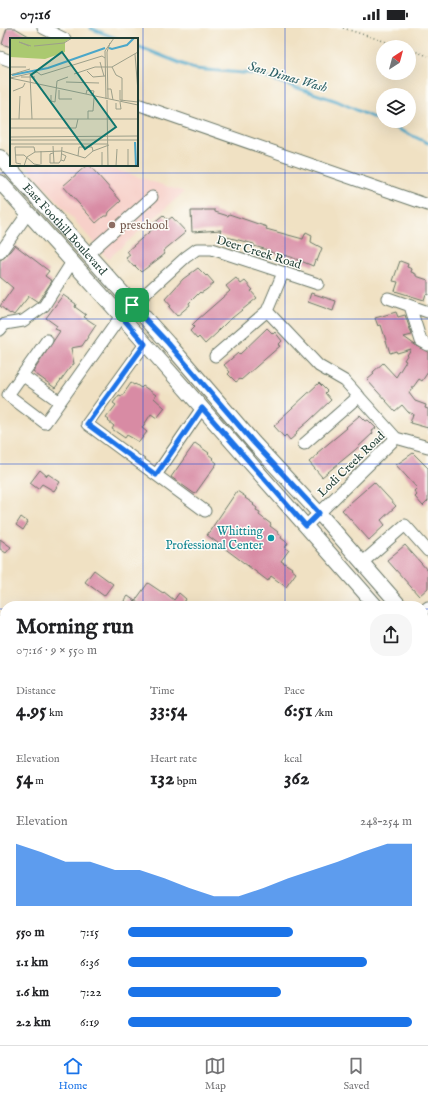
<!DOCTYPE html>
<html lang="en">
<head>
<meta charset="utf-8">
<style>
  :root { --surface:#fff; --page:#f6f6f6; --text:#202124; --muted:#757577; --line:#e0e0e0; --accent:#1a73e8 }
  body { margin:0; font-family:"IM FELL English",serif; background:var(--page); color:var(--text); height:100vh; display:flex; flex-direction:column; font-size:15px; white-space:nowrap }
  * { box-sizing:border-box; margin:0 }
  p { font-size:13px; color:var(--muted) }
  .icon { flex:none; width:22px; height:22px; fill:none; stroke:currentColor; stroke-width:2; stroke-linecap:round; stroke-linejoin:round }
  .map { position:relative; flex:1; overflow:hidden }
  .details { position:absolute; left:0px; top:573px; width:428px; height:444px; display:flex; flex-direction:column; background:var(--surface); border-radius:16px 16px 0 0; box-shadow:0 4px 16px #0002 }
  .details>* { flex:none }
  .needle { width:26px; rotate:36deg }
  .controls { position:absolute; left:376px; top:12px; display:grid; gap:8px }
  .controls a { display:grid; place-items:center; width:40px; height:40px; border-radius:50%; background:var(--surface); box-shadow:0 4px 16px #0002; font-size:20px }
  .pin { position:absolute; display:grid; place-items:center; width:34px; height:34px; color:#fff; margin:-17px; border-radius:8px; box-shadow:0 2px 6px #0006 }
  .round { display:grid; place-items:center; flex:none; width:42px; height:42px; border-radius:16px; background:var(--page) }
  .summary { display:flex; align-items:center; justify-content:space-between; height:68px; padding:0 16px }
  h1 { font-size:22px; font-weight:700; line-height:30px }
  .stats { display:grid; grid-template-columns:repeat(3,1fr); gap:6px; height:68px; padding:4px 16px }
  .stats div { display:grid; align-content:center }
  .stats b { font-size:20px; font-weight:700 }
  .stats small { font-size:11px; font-weight:400 }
  .stats p { font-size:11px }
  .chart { height:112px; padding:8px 16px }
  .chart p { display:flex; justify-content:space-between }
  .chart svg { width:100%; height:72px; margin-top:4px; fill:var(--accent); opacity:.7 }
  ul { padding:0 16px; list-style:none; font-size:13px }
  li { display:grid; grid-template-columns:64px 48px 1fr; align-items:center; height:30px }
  li i { height:10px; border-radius:5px; background:var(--accent) }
  .status { display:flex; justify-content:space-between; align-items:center; height:28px; padding:0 20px; background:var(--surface); direction:ltr }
  .status svg { height:11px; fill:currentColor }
  .menu { display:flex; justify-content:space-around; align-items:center; height:56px; border-top:1px solid var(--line); background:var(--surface); font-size:11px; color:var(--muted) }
  .menu a { display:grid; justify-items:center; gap:2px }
  .menu .active { color:var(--accent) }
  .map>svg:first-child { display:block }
</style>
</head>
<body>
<div class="status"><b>07:16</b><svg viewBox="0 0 49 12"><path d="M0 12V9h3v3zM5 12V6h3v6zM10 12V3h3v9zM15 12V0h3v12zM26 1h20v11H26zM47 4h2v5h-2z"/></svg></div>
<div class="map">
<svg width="428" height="1017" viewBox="0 0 428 1017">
  <rect width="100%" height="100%" fill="#fdfcf7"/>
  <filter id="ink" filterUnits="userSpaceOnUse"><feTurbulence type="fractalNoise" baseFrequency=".025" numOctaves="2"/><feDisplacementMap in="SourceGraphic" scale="8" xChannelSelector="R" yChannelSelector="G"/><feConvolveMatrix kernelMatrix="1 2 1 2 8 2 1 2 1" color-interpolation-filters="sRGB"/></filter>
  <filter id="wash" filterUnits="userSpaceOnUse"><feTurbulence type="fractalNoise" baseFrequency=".012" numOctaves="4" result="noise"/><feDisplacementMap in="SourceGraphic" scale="16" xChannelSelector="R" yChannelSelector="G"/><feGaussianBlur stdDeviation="0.9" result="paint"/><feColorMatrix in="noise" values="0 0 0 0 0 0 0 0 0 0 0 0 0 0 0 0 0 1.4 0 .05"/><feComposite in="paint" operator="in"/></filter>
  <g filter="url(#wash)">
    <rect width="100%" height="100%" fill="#f0e1c3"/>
    <path fill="#f7d0c9" d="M26,137H102L184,164L108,231Z"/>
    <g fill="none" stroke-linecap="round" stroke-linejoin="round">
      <path stroke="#4ba7c9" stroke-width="3" d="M90,0L118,11
        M137,18L195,41L255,46L337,73L428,115"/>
    </g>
    <g id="blocks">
      <path fill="#d88ba4" d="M7,0H15L34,11H11V19L2,16Z
        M87,137H89L121,173L109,184L108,188H104L96,195L63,158Z
        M203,182H215V184L228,188L229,186L267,199L266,201L303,211L306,204L312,207L311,214L322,220L317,233L315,232L313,238L291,229L279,226V227L270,224L271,223L254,218V216L219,207L221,202L192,204L191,183H203Z
        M163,187L168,192L172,189L186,204L163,223L165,226L141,244L135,238L134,239L126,230L130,227L127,223L155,199L152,196Z
        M15,217L49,243L45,248L52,253L38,274L29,268L14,287L11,285L10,286L0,278L13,260L0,249V232L5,229Z
        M400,233L408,236L407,239L412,241L411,244L416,246V248L428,252V267L426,266L424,272L395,263L398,254L393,253Z
        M198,240L206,248L207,247L214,255L206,262L201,265L200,264L189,275L190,277L177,288L169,279L171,278L165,271L183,251Z
        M236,250L241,256L245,253L253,262L251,263L257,270L227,294L218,303V304L205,316L199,309L197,311L190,303L194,299L192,297L197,292L230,263L226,258Z
        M311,265L336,273L333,283L308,274Z
        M63,267L76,276L75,279L86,287L84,289L96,297L82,318L71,320L74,336L72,337L55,360L33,344L60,303L55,301L57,298L46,290Z
        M396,284L398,289L405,287L412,307L404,309L418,319L428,324V344L422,353L419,351L409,365L415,373L426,377L425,380L428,381V400L410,395L413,386L408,384L402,377L395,383L367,352L374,346L373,344L383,335L396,349L406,333L404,332L411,321L397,325L396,323L390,325L381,297L378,298L375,290Z
        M267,300L273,306L275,304L282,313L278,317L280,318L241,352L240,351L236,354L228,346L230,344L224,337L238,325L239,327Z
        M131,355L134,357L135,356L141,360L143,358L156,367L154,370L165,380L157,390L151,386L142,400L147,404L139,414L127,407L125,410L112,401L114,398L108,393L109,392L106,390L116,377L113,375L119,367L122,368Z
        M319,355L327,363L325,365L331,372L309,393L296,404L297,406L290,412L286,407L284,409L274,398L279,394L278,393Z
        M360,387L366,393L368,392L376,400L372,403L373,405L355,422L322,449L309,434L318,426L317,425L347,400L346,399Z
        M195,415L209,425L208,426L213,430L212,431L217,435L195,466L171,449Z
        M413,425L428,440V473L423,478L415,469L417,467L414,463L417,460L396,437Z
        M40,442L47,448L48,446L60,454L54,463L42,456L38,461L30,455Z
        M374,454L396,478L381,492L385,497L369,512L342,482Z
        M237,463L246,469L245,470L254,476L253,477L257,480L256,482L260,484L259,487L271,496L270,498L278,504L277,505L282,508L281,510L288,515L285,520L289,522L281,533L292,540L291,541L296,545L286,559L271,548L268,553L207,507Z
        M21,489L28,494L23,502L16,497Z
        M0,511L11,519L6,525L0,521Z
        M405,517L428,543V560L419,568L387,532Z
        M94,542L113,556L104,568L85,554Z
        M148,555L163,565L164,564L174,572L179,565L186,571L182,578H142L135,573Z
        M128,568L135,573L132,578H120Z"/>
    </g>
  </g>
  <g filter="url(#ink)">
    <use href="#blocks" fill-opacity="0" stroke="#687666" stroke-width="1"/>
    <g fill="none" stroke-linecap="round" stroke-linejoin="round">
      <defs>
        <path id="minor" d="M43,0L65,11
          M0,29L11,33
          M137,76L428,177
          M0,225L28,185
          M87,227L152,169
          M388,270L428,284
          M410,278L421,313L428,317
          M267,283L319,338L345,353L396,410L428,419
          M0,302L5,296L23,293L44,278L72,234
          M47,312L8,367L45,395L121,288L186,229L197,221H212L318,256
          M145,316L87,396L205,483
          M215,328L267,283L283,245
          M22,347L60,374
          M304,416L359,368
          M156,447L202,380
          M306,498L396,410
          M363,534L405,497L428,523
          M423,583L428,579
          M0,730L5,733
          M423,904L428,908
          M0,938L5,942
          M0,987L5,990
          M39,1012L46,1017
          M101,1012L108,1017"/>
        <g id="major">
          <path id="s1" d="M0,129L168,315L254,415L319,485L400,578"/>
          <path d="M0,154L121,288L376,578"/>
          <path d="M0,596L5,600"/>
          <path d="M423,605L428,611"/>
          <path d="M423,632L428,638"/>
          <path d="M423,863L428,856"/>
          <path d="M423,890L428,883"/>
          <path d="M309,1017L313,1012"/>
          <path d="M331,1017L335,1012"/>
        </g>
        <path id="highway" d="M0,844L5,847
          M0,861L5,865
          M0,891L5,895
          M165,1012L172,1017
          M183,1012L190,1017
          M210,1012L217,1017
          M230,1012L237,1017"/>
      </defs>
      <use href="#minor" stroke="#687666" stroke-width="13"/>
      <use href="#major" stroke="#687666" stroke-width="16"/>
      <use href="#highway" stroke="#687666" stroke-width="18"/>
      <path stroke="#687666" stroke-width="1.5" stroke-dasharray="1 3" stroke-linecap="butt" d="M343,0L402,19
        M409,21L428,28"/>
      <use href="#minor" stroke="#fff" stroke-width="11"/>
      <use href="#major" stroke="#fff" stroke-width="14"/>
      <use href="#highway" stroke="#fff" stroke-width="16"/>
    </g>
  </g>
  <g fill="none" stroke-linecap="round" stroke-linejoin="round" filter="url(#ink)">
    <defs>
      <path id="route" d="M132,277L168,315L254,415L319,485L306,498L202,380L156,447L87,396L145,316L121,288Z"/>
    </defs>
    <use href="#route" stroke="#fff" stroke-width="8"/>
    <use href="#route" stroke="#1a73e8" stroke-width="5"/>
  </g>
  <path fill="none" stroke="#1d4ed8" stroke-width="1" stroke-opacity="0.55" d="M143,0V578M285,0V578M0,145H428M0,291H428M0,436H428M0,581H5M423,581H428M0,726H5M423,726H428M0,872H5M423,872H428M143,1012V1017M285,1012V1017"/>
  <circle fill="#8d6e63" stroke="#fdfcf7" stroke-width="1.5" cx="112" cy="197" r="4"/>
  <circle fill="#0f9aa8" stroke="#fdfcf7" stroke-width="1.5" cx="271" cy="510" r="4"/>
  <g text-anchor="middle" stroke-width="3" stroke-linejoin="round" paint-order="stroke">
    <g font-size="12" fill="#785e54" stroke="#fdfcf7" text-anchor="start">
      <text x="120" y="201">preschool</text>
    </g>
    <g font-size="12" fill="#1f3d34" stroke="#fdfcf7">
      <text dy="4" stroke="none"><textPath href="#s1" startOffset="97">East Foothill Boulevard</textPath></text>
      <text transform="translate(259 224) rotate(17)" y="4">Deer Creek Road</text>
      <text transform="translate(351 436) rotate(-44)" y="4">Lodi Creek Road</text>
    </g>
    <g font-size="12" fill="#0d838f" stroke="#fdfcf7" text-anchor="end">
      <text x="263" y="507">Whitting<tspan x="263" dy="14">Professional Center</tspan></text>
    </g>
    <g font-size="13" font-style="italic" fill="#2e6268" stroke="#fdfcf7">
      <text transform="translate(288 48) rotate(16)" y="5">San Dimas Wash</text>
    </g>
  </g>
  <g transform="translate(10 10)">
    <rect width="128" height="128" fill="#f0e1c3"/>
    <path d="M0,0H61L55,4V14L35,21L0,19Z" fill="#abc970"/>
    <path fill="none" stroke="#4ba7c9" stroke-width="2" d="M99,10L102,11L117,7L124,0M2,37L38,30L95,10M125,104L126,128"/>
    <path fill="none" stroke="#9c9f8a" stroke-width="1" d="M19,8L9,4L21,8M24,8L54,5L62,0M125,16L128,54M90,24L94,38M0,29H16M102,29L106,37L112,40V63M77,33L83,39L95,38M64,36L85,29H102L128,14M0,37L20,31M20,37L22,81M11,39H25M0,40L27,34L31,37L92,18L95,20M0,40L128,67M56,44L89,45M97,51H101L103,62M49,52V61H62M110,52V62L128,64M3,53L13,49L15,45M76,56L77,52L84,53L83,57M41,57V63L45,64L47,43L58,39M98,60L97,14L100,5M96,61L95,13L104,0M97,62L98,128M106,65V71H111L110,64M0,81H99M9,81L10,58M78,81V73H83L84,60M99,81H128M0,90H66L68,81M0,99L128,98M0,102H128M0,106H98M43,108L44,125M118,111V128M43,115L40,116V125H44M5,117H14L24,126L35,128M68,118L69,109H82L83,113M51,122L54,123L56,118L52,116M44,125H49L51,122L52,109M11,126L6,125L5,109H24L25,114M31,126V113M14,128L17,119L25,114L52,113L75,120L83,113L99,107M92,128V114M106,128L107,111"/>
    <path fill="#0f766e" fill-opacity="0.15" stroke="#0f766e" stroke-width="2" d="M52,14L106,89L75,111L21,37Z"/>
    <rect width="128" height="128" fill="none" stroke="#1f3d34" stroke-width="2"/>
  </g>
</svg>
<div class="controls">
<a><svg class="needle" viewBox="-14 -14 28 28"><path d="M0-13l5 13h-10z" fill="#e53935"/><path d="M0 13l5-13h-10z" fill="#757577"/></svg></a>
<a><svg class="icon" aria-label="layers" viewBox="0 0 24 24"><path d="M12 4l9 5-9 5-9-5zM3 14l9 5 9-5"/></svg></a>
</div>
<div class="pin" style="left:132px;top:277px;background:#1e9e55"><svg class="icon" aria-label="arrive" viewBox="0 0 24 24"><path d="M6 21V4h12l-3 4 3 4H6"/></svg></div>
<section class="details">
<div class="summary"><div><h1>Morning run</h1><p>07:16 · 9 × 550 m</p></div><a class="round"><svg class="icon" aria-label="share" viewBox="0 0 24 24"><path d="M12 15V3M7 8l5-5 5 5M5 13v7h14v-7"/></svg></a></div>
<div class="stats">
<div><p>Distance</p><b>4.95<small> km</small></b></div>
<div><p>Time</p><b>33:54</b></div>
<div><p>Pace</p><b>6:51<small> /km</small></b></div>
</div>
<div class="stats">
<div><p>Elevation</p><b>54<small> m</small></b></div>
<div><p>Heart rate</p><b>132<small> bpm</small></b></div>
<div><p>kcal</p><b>362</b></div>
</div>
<div class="chart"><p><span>Elevation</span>248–254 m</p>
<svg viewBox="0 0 160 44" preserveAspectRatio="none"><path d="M0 44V6L10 11L20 17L30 17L40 22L50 22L60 27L70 33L80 38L90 38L100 33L110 27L120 22L130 17L140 11L150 6L160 6V44z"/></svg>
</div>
<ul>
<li><b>550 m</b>7:15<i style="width:58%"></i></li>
<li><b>1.1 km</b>6:36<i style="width:84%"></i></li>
<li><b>1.6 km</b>7:22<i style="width:54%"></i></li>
<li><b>2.2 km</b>6:19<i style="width:100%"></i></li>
</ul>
</section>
</div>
<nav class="menu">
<a class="active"><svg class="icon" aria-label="home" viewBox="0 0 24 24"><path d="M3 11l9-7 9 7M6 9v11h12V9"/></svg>Home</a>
<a><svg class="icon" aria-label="map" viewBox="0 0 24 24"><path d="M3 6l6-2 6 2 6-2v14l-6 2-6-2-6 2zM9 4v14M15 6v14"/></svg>Map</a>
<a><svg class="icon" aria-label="saved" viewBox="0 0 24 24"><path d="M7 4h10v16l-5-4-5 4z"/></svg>Saved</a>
</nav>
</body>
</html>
